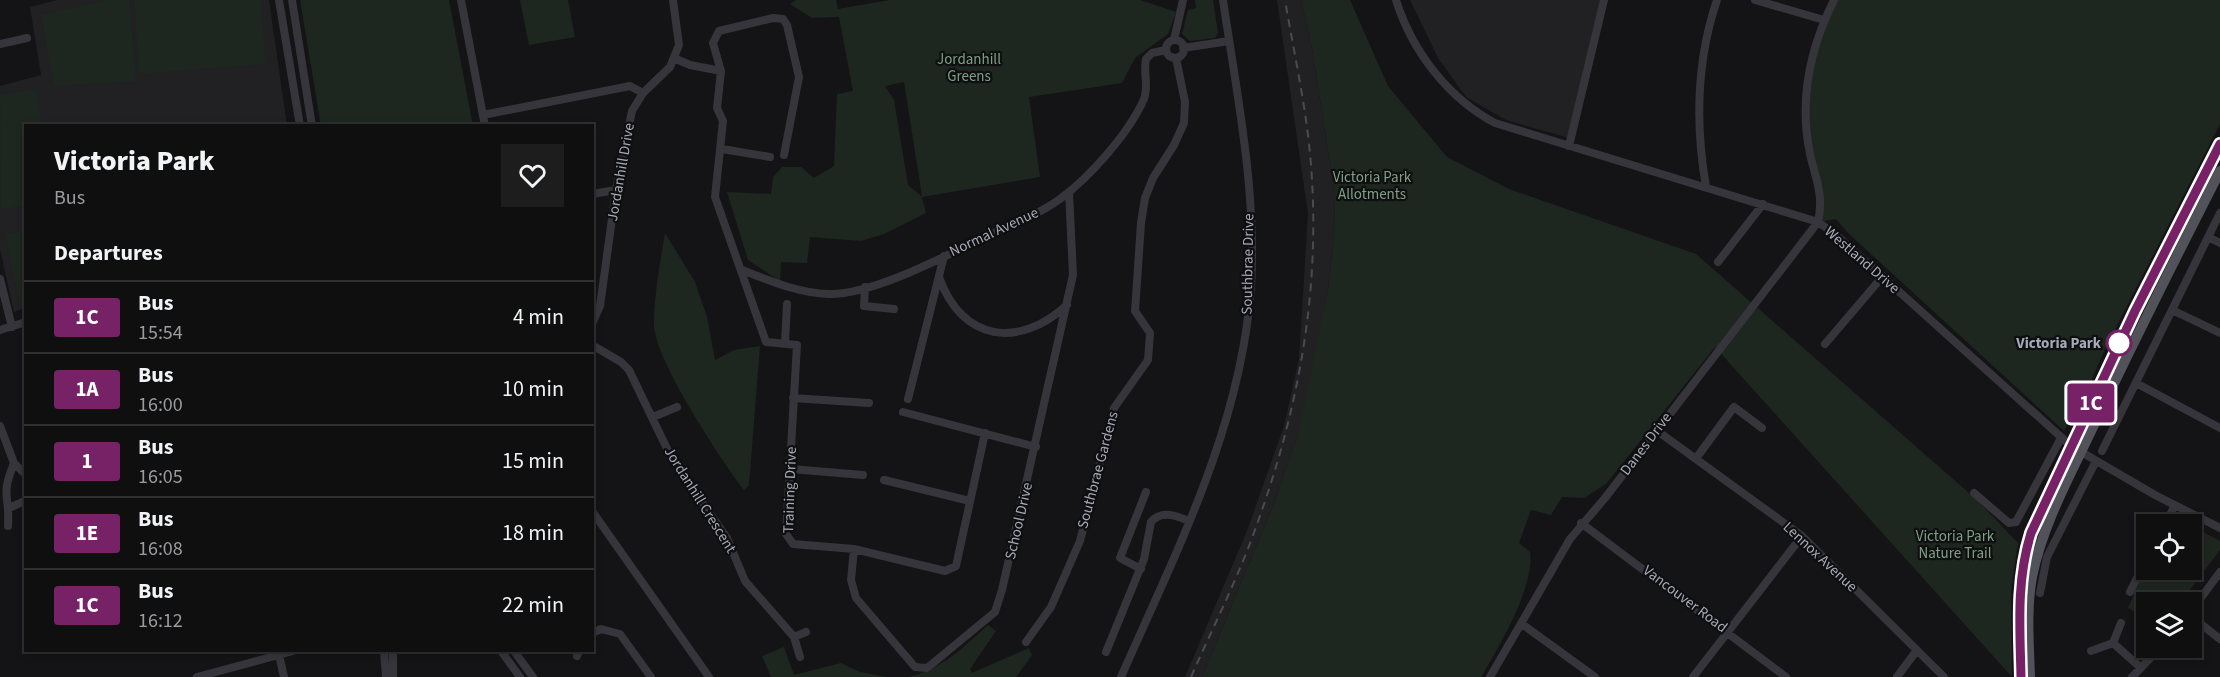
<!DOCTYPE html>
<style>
body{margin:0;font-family:"Source Sans 3",sans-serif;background:#1d1d1e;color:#f1f3f6;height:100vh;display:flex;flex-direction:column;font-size:22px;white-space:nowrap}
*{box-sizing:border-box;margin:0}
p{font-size:20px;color:#9b9c9f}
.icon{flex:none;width:33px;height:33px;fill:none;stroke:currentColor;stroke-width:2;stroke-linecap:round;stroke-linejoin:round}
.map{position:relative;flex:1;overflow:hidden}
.panel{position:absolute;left:24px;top:124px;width:570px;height:528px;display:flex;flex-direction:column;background:#0f0f10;border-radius:0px;box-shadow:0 3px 9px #0003,0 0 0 2px #2f2f30}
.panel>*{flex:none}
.badge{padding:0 12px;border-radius:4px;font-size:21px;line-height:39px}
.controls{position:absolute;left:2136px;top:514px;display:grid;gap:12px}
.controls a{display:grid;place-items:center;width:66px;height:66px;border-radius:0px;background:#0f0f10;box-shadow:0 3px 9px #0003,0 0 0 2px #2f2f30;font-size:30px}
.map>.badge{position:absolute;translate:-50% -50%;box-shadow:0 0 0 3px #fff}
h2{padding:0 30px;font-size:22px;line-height:54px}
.round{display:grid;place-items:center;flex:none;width:63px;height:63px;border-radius:0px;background:#1d1d1e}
.headline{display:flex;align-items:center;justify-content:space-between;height:102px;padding:0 30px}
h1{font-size:28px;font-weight:800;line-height:45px}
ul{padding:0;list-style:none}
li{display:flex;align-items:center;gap:18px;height:72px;padding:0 30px;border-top:2px solid #2f2f30}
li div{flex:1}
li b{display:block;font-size:22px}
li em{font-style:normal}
li .badge{min-width:66px;font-weight:700;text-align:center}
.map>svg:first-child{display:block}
.built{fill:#212023}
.green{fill:#1e2620;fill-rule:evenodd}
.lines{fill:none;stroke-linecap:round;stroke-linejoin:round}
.minor{stroke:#35353b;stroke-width:8}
.major{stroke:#51525a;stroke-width:10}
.rail{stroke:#4a4b52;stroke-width:2;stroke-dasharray:8 6;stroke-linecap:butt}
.line-casing{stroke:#fff;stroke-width:14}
.line{stroke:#772166;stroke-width:9}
.stop-dot{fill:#fff;stroke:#772166;stroke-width:3}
.labels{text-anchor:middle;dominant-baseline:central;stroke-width:4.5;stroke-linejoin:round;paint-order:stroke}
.park-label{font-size:15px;fill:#7da184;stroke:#0f0f11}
.street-label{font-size:15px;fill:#a6a9b6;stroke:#0f0f11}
.stop-label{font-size:15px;font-weight:bold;fill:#a6a9b6;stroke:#0f0f11;text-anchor:end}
</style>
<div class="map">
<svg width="2220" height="677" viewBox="0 0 2220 677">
<rect width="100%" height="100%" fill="#141416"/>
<path class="built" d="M57,0h212l18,126h-261l-1,182 -11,4 -14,-63v-163l41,-11 -11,-68z
M1277,0h24l11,49 23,145 -1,42 -6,54 -24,127 -29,84 -73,176h-17l62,-146 37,-105 15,-67 9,-145z
M1410,0h193l-34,138 -63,-18 -40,-23 -28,-39z"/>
<path class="green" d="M107,0h22l7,81 -82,5 -13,-71z
M134,0h127l5,64 -127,10z
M300,0h149l24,126h-152z
M520,0h48l7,37 -46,8z
M796,0h40l2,9 52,-9h250l36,12 -8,22 -33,24 -13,25 -93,14 11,80 -118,20 4,16 -42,21 -23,7 -51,-4 -3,26 -26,-1 -1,19 -32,-21 -21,-68 44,2 2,-17 9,-10h19l13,11 20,-12 3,-72 16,-3 -14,-74 -27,1 -22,-14zM904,82l18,114h-1l-13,-11 -14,-85 -9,-14z
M1195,0h18l5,33 -3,5 -25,3 -8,-7 6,-24 8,-2z
M1301,0h49l38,86 59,71 62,32 187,65 281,246 41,43 -7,48 1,86 -297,-330 -109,137 -22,14 -22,-1 -11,18 -20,-5 -12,33 11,9c5,34 -31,95 -49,125h-279l73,-176 23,-67 30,-144 6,-54 1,-42 -23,-145z
M1834,0h386v124l-115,225 -19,44 -22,38 -216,-198 -12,-14 -18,3 4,-20 -12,-49 -4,-63z
M36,89l7,37h-17l-1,79 -24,5 -1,-115z
M25,230v71l-5,1 -15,-67z
M665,233l30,49 12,35 8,43 19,-10 26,-4 -11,139 -5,5c-23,-30 -89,-130 -90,-165 0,-30 6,-62 11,-92z
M2192,526l28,15v9l-40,53h-34v14l-18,-9 18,-41v3h46z
M988,625l8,6 -26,38 2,4 57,-25 3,7 -16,22h-107c33,-8 55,-30 79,-52z
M784,647l10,28 47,-12 19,9 27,5h-116l-9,-21z"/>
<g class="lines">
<path class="minor" d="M279,0l21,126
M292,0l20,126
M461,0l24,126
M1396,0c16,51 52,98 99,123l323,99 17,12 236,212 84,49 65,33
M1755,0l69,20
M1174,40l9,-40
M1166 49a9 9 0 1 1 18 0a9 9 0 1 1-18 0Z
M0,44l27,-6
M1183,48l46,-7
M674,58l16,7 31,6
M483,115l147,-29 13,7
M1569,146l35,-146
M722,149l48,8
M784,155l15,-78 -12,-52 -4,-6 -10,-1 -54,13 -6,12 8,28 -4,37 6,13 -8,76 51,145 31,3 -11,189 7,10 61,5 91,22 11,-5 29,-133
M1706,187c-11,-64 -10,-125 11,-187
M592,194l24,-4
M2208,237l12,6
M1718,262l45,-58
M742,270c28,11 56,23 87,24 45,1 120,-40 162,-60 23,-10 48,-20 69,-35 30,-22 69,-66 84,-100 5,-14 -1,-27 2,-40l6,-6 14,-3
M939,277c23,65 80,72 128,28
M0,279l12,48
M865,287l-1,19 30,3
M2172,310l48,23
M592,324l8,-18 16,-116 16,-79 11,-18 27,-26 9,-22 -6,-45
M0,330l26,-8
M785,343l2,-39
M1825,344l58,-68
M592,345l29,17 8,8 43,89 55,79 18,43 49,56 6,20
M2136,383l84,45
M793,398l76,5
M908,399l36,-143
M903,412l133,35
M653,417l24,-10
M0,426l14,37 12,12
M1656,430l146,106 142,141
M2102,451l118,-238
M1697,457l37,-50 28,21
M791,469l72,6
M884,480l86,21
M1974,493l35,30 7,-1 45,-84
M9,508l16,-7
M592,511l117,166
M1581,523l205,154
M2165,525l10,-20
M8,526c2,-34 -8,-28 6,-63
M854,549l-3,31 5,18 59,69 12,1 68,-56 7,-22 71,-315 -4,-83
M1141,569l-21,-11 26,-66
M2130,592l16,-32
M2040,593l7,-36 49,-96
M2192,610l28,-38
M2192,617l28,22
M1522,624l73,53
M592,633l9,-4 19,5 31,43
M794,637l12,-5
M1026,642l25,-35 29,-66 34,-133 34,-48 2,-27 -15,-22 6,-88 4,-25 8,-20 21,-33 10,-22 1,-21 -9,-44
M2113,643l8,-20
M384,651l2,26
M393,651v26
M501,651l19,26
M514,651l19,26
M2091,651l22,-8 28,25
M1106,652l38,-93 7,-37c10,-12 24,-7 38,-1
M279,655l5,22
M577,656l2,-5
M197,677l96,-26
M1121,677c55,-125 120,-250 130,-389 6,-96 -14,-193 -28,-288
M1490,677l80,-138 35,-41 213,-276c6,-27 -2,-42 -8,-68 -11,-53 0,-106 24,-154
M1693,677l109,-141
M1897,677l20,-27
M2132,677l28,-29"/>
<path class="major" d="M2021,677c-1,-49 -5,-97 10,-144l104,-222 85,-167
M2030,677c-1,-32 -4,-68 2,-100 11,-54 39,-103 62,-152 41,-86 83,-170 126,-254"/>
<path class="rail" d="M1191,677c22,-50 47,-99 65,-150 41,-113 63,-227 56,-347 -3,-61 -17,-121 -27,-180"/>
</g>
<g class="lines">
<defs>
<path id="line" d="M2021,677c-1,-49 -5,-96 10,-144l104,-222 85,-167"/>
</defs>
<use href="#line" class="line-casing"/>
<use href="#line" class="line"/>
</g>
<circle class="stop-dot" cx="2119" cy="343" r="12"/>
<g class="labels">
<g class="park-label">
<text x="969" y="59">Jordanhill<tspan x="969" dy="17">Greens</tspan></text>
<text x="1372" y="177">Victoria Park<tspan x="1372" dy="17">Allotments</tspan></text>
<text x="1955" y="536">Victoria Park<tspan x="1955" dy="17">Nature Trail</tspan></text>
</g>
<g class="street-label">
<text transform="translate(621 172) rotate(-80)">Jordanhill Drive</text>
<text transform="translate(994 232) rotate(-25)">Normal Avenue</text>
<text transform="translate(1862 260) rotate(41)">Westland Drive</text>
<text transform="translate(1248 264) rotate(-89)">Southbrae Drive</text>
<text transform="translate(1646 444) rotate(-53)">Danes Drive</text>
<text transform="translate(1098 470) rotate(-75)">Southbrae Gardens</text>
<text transform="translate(790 490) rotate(-88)">Training Drive</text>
<text transform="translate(700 500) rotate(58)">Jordanhill Crescent</text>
<text transform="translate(1019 521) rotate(-77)">School Drive</text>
<text transform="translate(1820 557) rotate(43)">Lennox Avenue</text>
<text transform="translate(1685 599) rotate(37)">Vancouver Road</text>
</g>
<g class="stop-label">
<text x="2101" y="343">Victoria Park</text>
</g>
</g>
</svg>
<div class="controls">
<a><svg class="icon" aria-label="locate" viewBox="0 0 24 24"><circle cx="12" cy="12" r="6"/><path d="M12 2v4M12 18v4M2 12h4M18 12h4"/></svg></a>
<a><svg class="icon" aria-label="layers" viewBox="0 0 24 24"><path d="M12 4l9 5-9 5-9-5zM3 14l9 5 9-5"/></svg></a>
</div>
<b class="badge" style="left:2091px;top:403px;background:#772166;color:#fff">1C</b>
<section class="panel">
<div class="headline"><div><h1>Victoria Park</h1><p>Bus</p></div><a class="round"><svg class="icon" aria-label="heart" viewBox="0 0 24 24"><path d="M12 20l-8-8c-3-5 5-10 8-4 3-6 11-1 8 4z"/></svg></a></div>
<h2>Departures</h2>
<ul>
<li><span class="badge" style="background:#772166;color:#fff">1C</span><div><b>Bus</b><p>15:54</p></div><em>4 min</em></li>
<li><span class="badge" style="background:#772166;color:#fff">1A</span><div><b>Bus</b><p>16:00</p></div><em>10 min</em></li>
<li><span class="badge" style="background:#772166;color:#fff">1</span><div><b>Bus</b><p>16:05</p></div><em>15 min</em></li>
<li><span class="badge" style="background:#772166;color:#fff">1E</span><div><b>Bus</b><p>16:08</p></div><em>18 min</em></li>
<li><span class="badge" style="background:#772166;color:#fff">1C</span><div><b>Bus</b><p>16:12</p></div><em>22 min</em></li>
</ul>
</section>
</div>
